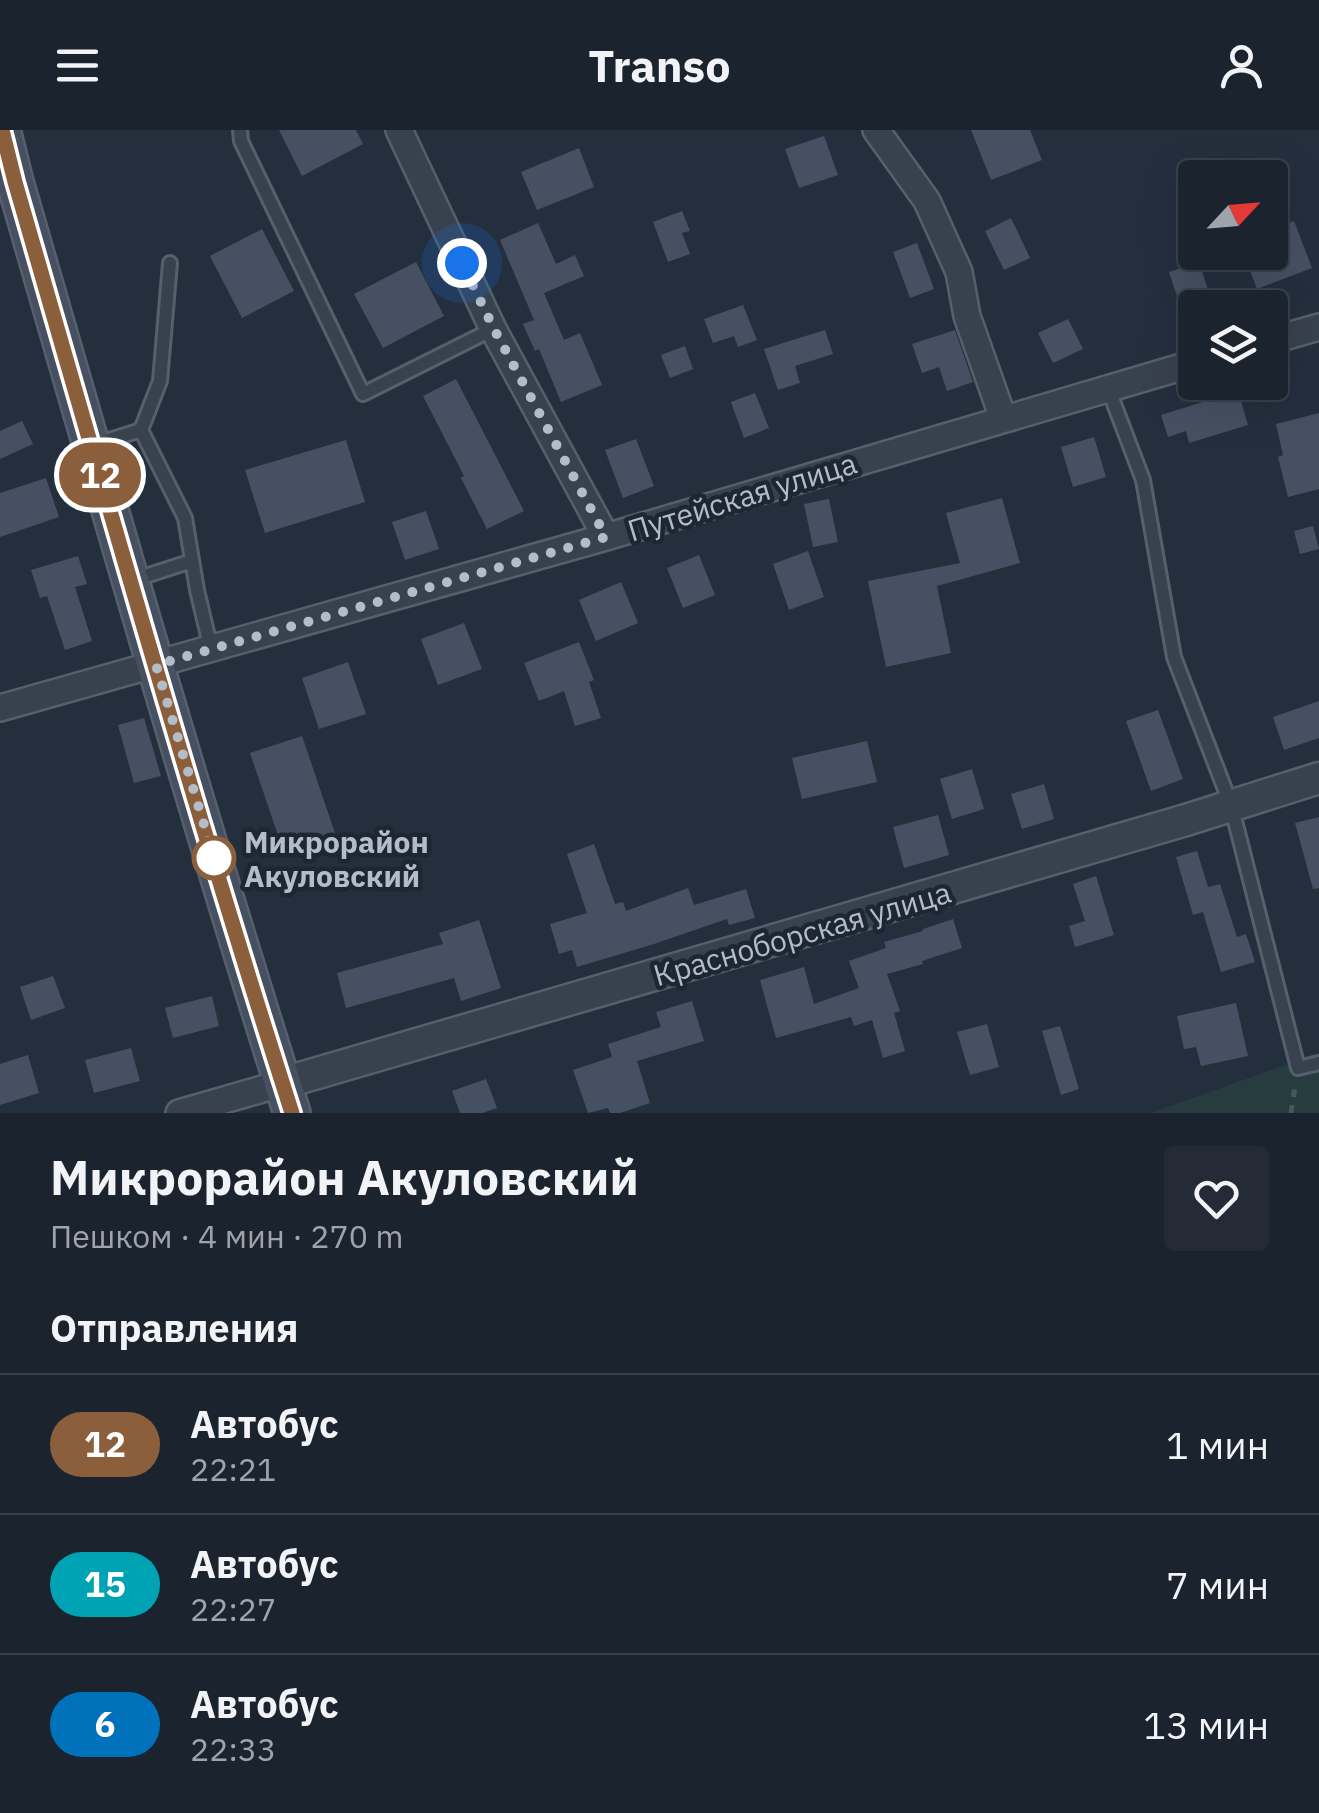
<!DOCTYPE html>
<html lang="ru">
<meta charset="utf-8">
<style>
body{margin:0;font-family:"IBM Plex Sans",sans-serif;background:#242b36;color:#f1f3f6;height:100vh;display:flex;flex-direction:column;font-size:38px;white-space:nowrap}
*{box-sizing:border-box;margin:0}
p{font-size:32px;color:#a0a4aa}
.icon{flex:none;width:55px;height:55px;fill:none;stroke:currentColor;stroke-width:2;stroke-linecap:round;stroke-linejoin:round}
.map{position:relative;height:983px;overflow:hidden}
.drawer{display:flex;flex-direction:column;background:#1b232e;flex:1}
.drawer>*{flex:none}
.badge{padding:0 20px;border-radius:32px;font-size:35px;line-height:65px}
.needle{width:65px;rotate:64deg}
.buttons{position:absolute;left:1178px;top:30px;display:grid;gap:20px}
.buttons a{display:grid;place-items:center;width:110px;height:110px;border-radius:10px;background:#1b232e;box-shadow:0 10px 40px #0002,0 0 0 2px #39404a;font-size:50px}
.you{position:absolute;width:50px;height:50px;margin:-25px;border:8px solid #fff;border-radius:50%;background:#1a73e8;box-shadow:0 0 0 15px #1a73e833}
.map>.badge{position:absolute;translate:-50% -50%;box-shadow:0 0 0 5px #fff}
h2{padding:0 50px;font-size:38px;line-height:90px}
.round{display:grid;place-items:center;flex:none;width:105px;height:105px;border-radius:10px;background:#242b36}
.summary{display:flex;align-items:center;justify-content:space-between;height:170px;padding:0 50px}
h1{font-size:48px;font-weight:800;line-height:75px}
ul{padding:0;list-style:none}
li{display:flex;align-items:center;gap:30px;height:140px;padding:0 50px;border-top:2px solid #39404a}
li div{flex:1}
li b{display:block;font-size:38px}
li em{font-style:normal}
li .badge{min-width:110px;font-weight:700;text-align:center}
header{display:flex;justify-content:space-between;align-items:center;height:130px;padding:0 50px;background:#1b232e;font-size:45px;font-weight:800}
.map>svg:first-child{display:block}
.green{fill:#263c3f}
.building{fill:#455162}
.lines{fill:none;stroke-linecap:round;stroke-linejoin:round}
.service-casing{stroke:#565f6c;stroke-width:18}
.minor-casing{stroke:#565f6c;stroke-width:30}
.tertiary-casing{stroke:#565f6c;stroke-width:35}
.secondary-casing{stroke:#565f6c;stroke-width:40}
.path{stroke:#44595c;stroke-width:5;stroke-dasharray:8 8;stroke-linecap:butt}
.service{stroke:#38414e;stroke-width:12}
.minor{stroke:#38414e;stroke-width:25}
.tertiary{stroke:#38414e;stroke-width:30}
.secondary{stroke:#465061;stroke-width:35}
.line-casing{stroke:#fff;stroke-width:22}
.line{stroke:#8b5e3c;stroke-width:15}
.walk{stroke:#b4bcc9;stroke-width:10;stroke-dasharray:0 18}
.stop-dot{fill:#fff;stroke:#8b5e3c;stroke-width:5}
.labels{text-anchor:middle;dominant-baseline:central;stroke-width:9;stroke-linejoin:round;paint-order:stroke}
.street-label{font-size:30px;fill:#b4bcc9;stroke:#1d2633}
.stop-label{font-size:30px;font-weight:bold;fill:#b4bcc9;stroke:#1d2633;text-anchor:start}
</style>
<header><svg class="icon" aria-label="menu" viewBox="0 0 24 24"><path d="M4 6h16M4 12h16M4 18h16"/></svg>Transo<svg class="icon" aria-label="person" viewBox="0 0 24 24"><circle cx="12" cy="8" r="4"/><path d="M4 21q1-7 8-7t8 7"/></svg></header>
<div class="map">
<svg width="1319" height="983" viewBox="0 0 1319 983">
<rect width="100%" height="100%" fill="#242f3e"/>
<path class="green" d="M1319,923v60h-168z"/>
<path class="building" d="M279,0h77l7,14 -61,32z
M971,0h59l12,30 -51,20z
M824,6l14,39 -39,13 -14,-39z
M579,18l15,39 -57,23 -16,-38z
M682,81l8,20 -8,2 8,21 -22,8 -15,-40z
M1011,88l19,40 -26,12 -19,-39z
M1294,91l18,47 -55,21 -14,-37h27v-22z
M538,93l18,41 19,-9 9,21 -40,17 20,47 16,-7 22,52 -41,17 -22,-53 -4,2 -12,-27 11,-4 -34,-80z
M262,99l32,62 -52,27 -32,-62z
M917,113l17,46 -24,9 -17,-46z
M416,132l28,54 -61,32 -29,-54z
M1199,132l15,46h-33l-12,-36z
M743,175l14,35 -19,7 -4,-11 -21,7 -9,-24z
M1068,189l15,30 -30,14 -15,-30z
M825,200l8,24 -38,12 5,17 -22,7 -14,-41z
M955,200l18,52 -26,9 -8,-24 -17,6 -10,-29z
M685,216l8,23 -23,9 -9,-23z
M456,249l68,132 -37,18 -26,-51 3,-2 -41,-80z
M1238,261l10,34 -59,18 -3,-12 -18,6 -7,-22z
M755,263l14,35 -25,10 -13,-36z
M1319,283v76l-31,8 -10,-40 5,-2 -7,-31z
M22,291l11,23 -33,15v-28z
M1094,307l12,40 -33,10 -12,-40z
M636,309l18,47 -31,12 -18,-48z
M346,310l19,62 -100,31 -20,-63z
M46,348l13,39 -59,20v-44z
M1002,368l18,65 -83,23 14,67 -65,14 -18,-86 92,-18 -14,-50z
M829,369l9,43 -25,5 -9,-43z
M426,381l13,38 -34,11 -13,-38z
M1313,396l6,23 -19,5 -6,-23z
M808,421l16,46 -35,13 -16,-46z
M699,425l16,40 -32,13 -16,-40z
M78,426l9,28 -12,3 17,54 -27,9 -18,-54 -7,2 -9,-28z
M621,452l17,41 -42,18 -17,-41z
M464,493l18,46 -44,16 -17,-46z
M579,512l15,38 -5,2 12,36 -26,8 -11,-35 -25,10 -15,-38z
M348,532l18,52 -47,15 -17,-51z
M1319,571v37l-35,12 -11,-33z
M1158,580l25,69 -32,12 -25,-70z
M144,588l17,58 -27,7 -16,-58z
M302,606l33,97 -52,17 -33,-97z
M867,611l10,41 -75,17 -10,-41z
M972,639l12,40 -32,10 -12,-40z
M1044,654l10,35 -32,10 -11,-35z
M938,685l11,40 -45,13 -11,-41z
M1319,687v71l-6,1 -18,-66z
M594,714l21,60 8,-2 3,9 62,-23 6,17 52,-16 9,29 -26,7 -2,-6 -73,25 -77,23 -5,-17 -13,4 -9,-30 37,-11 -20,-59z
M1197,721l11,36 12,-3 17,53 9,-3 9,28 -34,10 -18,-60 -10,3 -17,-58z
M1096,746l18,59 -39,12 -6,-21 16,-5 -12,-37z
M953,789l9,29 -40,13 1,3 -36,10 13,37 -6,2 11,38 -22,7 -11,-38 -18,6 -3,-9 -75,21 -16,-58 44,-13 10,37 45,-16 -10,-27 37,-13 -2,-6 39,-11v-2z
M479,790l22,68 -40,13 -7,-23 -108,30 -9,-35 106,-29 -4,-11z
M53,846l12,32 -34,12 -11,-33z
M212,866l7,30 -46,12 -8,-30z
M692,871l12,40 -67,20 13,42 -30,10h-10l-2,-5 -20,5 -15,-43 39,-13 -4,-13 53,-17 -5,-15z
M1236,873l12,53 -47,10 -5,-19 -12,2 -7,-33z
M987,894l12,43 -29,8 -13,-43z
M1060,896l19,63 -18,6 -19,-64z
M131,918l9,33 -46,12 -9,-33z
M28,925l11,38 -39,12v-41z
M486,949l11,29 -15,5h-22l-8,-22z"/>
<g class="lines">
<defs>
<path id="service" d="M240,0l1,11 122,253 130,-65
M1108,258l35,92 31,177 57,148 67,263 21,-5
M141,300l19,-49 10,-118
M93,315l48,-15 44,88 12,72 14,59
M133,450l59,-19"/>
<path id="minor" d="M399,0l94,199 113,208
M876,0l51,71 32,71 8,44 36,102
M1270,211l49,-14
M0,578l606,-171 589,-174
M179,983l104,-30"/>
<path id="tertiary" d="M283,953l903,-263 133,-42"/>
<path id="secondary" d="M2,0l13,52c90,311 179,623 277,931"/>
</defs>
<use href="#service" class="service-casing"/>
<use href="#minor" class="minor-casing"/>
<use href="#tertiary" class="tertiary-casing"/>
<use href="#secondary" class="secondary-casing"/>
<path class="path" d="M1291,983l4,-27"/>
<use href="#service" class="service"/>
<use href="#minor" class="minor"/>
<use href="#tertiary" class="tertiary"/>
<use href="#secondary" class="secondary"/>
</g>
<g class="lines">
<defs>
<path id="line" d="M2,0l13,52c90,311 178,623 277,931"/>
</defs>
<use href="#line" class="line-casing"/>
<use href="#line" class="line"/>
<path class="walk" d="M214,728l-58,-193 450,-128 -112,-208 -32,-66"/>
</g>
<circle class="stop-dot" cx="214" cy="728" r="20"/>
<g class="labels">
<g class="street-label">
<text transform="translate(742 366) rotate(-17)">Путейская улица</text>
<text transform="translate(802 803) rotate(-16)">Красноборская улица</text>
</g>
<g class="stop-label">
<text x="244" y="711">Микрорайон<tspan x="244" dy="34">Акуловский</tspan></text>
</g>
</g>
</svg>
<div class="buttons">
<a><svg class="needle" viewBox="-14 -14 28 28"><path d="M0-13l5 13h-10z" fill="#e53935"/><path d="M0 13l5-13h-10z" fill="#a0a4aa"/></svg></a>
<a><svg class="icon" aria-label="layers" viewBox="0 0 24 24"><path d="M12 4l9 5-9 5-9-5zM3 14l9 5 9-5"/></svg></a>
</div>
<div class="you" style="left:462px;top:133px"></div>
<b class="badge" style="left:100px;top:345px;background:#8b5e3c;color:#fff">12</b>
</div>
<section class="drawer">
<div class="summary"><div><h1>Микрорайон Акуловский</h1><p>Пешком · 4 мин · 270 m</p></div><a class="round"><svg class="icon" aria-label="heart" viewBox="0 0 24 24"><path d="M12 20l-8-8c-3-5 5-10 8-4 3-6 11-1 8 4z"/></svg></a></div>
<h2>Отправления</h2>
<ul>
<li><span class="badge" style="background:#8b5e3c;color:#fff">12</span><div><b>Автобус</b><p>22:21</p></div><em>1 мин</em></li>
<li><span class="badge" style="background:#00a3b4;color:#fff">15</span><div><b>Автобус</b><p>22:27</p></div><em>7 мин</em></li>
<li><span class="badge" style="background:#0072bc;color:#fff">6</span><div><b>Автобус</b><p>22:33</p></div><em>13 мин</em></li>
</ul>
</section>
